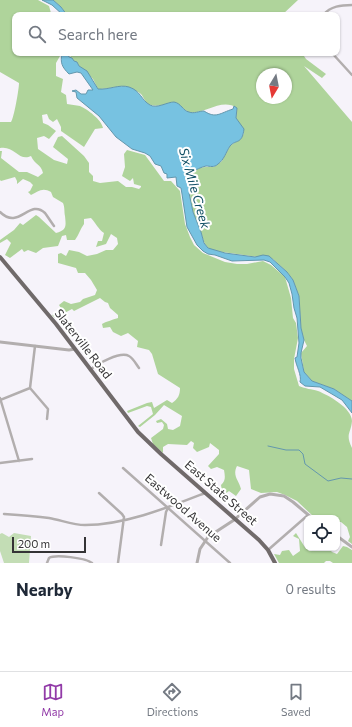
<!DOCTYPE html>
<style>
:root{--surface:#fff;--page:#f6f6f7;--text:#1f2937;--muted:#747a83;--line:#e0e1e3;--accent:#923ba8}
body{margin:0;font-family:Commissioner,sans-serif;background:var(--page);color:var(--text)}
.controls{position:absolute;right:12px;bottom:12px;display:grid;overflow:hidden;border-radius:8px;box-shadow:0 1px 3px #0004}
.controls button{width:36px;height:36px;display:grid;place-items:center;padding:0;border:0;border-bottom:1px solid var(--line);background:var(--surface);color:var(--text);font:20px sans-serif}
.compass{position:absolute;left:256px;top:68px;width:36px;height:36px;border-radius:50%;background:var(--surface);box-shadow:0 1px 3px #0004;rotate:190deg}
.scale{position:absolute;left:12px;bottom:10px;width:74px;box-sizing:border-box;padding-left:4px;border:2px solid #343335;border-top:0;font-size:11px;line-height:14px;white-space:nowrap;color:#343335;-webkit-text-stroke:3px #fff;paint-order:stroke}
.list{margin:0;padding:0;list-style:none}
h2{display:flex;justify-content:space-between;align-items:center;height:52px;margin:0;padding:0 16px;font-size:17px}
h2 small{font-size:13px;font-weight:400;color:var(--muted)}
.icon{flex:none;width:22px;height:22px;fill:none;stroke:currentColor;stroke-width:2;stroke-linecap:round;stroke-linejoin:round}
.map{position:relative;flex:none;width:352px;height:563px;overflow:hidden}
.search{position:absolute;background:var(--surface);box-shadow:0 1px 3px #0004;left:12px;right:12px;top:12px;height:44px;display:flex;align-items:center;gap:10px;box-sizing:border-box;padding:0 14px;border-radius:8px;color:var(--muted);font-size:15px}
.sheet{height:108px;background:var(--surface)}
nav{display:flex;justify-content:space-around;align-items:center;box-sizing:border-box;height:56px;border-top:1px solid var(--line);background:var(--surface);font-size:11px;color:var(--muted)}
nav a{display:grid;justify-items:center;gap:2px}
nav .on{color:var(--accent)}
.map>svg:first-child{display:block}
</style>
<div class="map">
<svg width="352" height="563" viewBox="0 0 352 563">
<rect width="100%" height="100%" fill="#f6f3fa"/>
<!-- green -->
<path fill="#c3ddb5" d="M2,533L9,537L14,533L31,536L29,563H4L0,551V534Z"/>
<!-- forest -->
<path fill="#afd49b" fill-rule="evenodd" d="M0,0H38L49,6L51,13L53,15H15V53H61L60,56L56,63V76L63,79L61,92L66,95L67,104C71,105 76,105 80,106C87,109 102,120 103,128L95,129L84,147L61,131V127L57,119L53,122L49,119L47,114L42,115L43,123L48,125L56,131L49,139L44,136L37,138L38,149L54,160L67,164L68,159L53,147L58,137L62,136L84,156L89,163V172L93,176V181L100,183L118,181L126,187H132L139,189L141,187V186L134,184L133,178L130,181L122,176L125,167L124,154L127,150L145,155L164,181H171L180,191L185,224L190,237L194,245L203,253L225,262L237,264H247L263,261L271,265L285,277L291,298L293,318L296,323L298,338L294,359V369L299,386C306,389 311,389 318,391C328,395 352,408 352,421C351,434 345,433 352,448V544L348,541L350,537L347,527L341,522H337V518H315L297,501L285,495L277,492L261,493L251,489L249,470L237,466C232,476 239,480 241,489L236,496L229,491L225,494L222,491L221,485C226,481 225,476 224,470L217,467L211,469L208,466L219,454V450L210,443L209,447L197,452L193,448L194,443L191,441L187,445L168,444L163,447V453L153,444L151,438L163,429L164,425L162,422L157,423L156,421L161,419L167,424L168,429L173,430L180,426L182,416L164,405L155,415L140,427L138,426L153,414L151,407L147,406L128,413L127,411L147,403L152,402L154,408L167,400L172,403C178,399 180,395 180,388L158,374L152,354L149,350L137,347L138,341L128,333L121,336L113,332L110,327L103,328L102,324C105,322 115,319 118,318V315L110,308L108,303L105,302L100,298L74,311L72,309L55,318L52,315L59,313L62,310L59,305L64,301L71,304L80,302L83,299L95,295L97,290L91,280L85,273H78L76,268L58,263V254L61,253L66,256L69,250L79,252L87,256L97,254L106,250H113L118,244L117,238L111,234L106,244L96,247L98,241H102L104,233C98,229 96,223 91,218L84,219V224C80,229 79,235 75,240H67L66,235L62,236L58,246L43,248L36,253L28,250L24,252L22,249L10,258L5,255L11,243L7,239L0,243V240L14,230L20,223L23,225L36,215L39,217L56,233C67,230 66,226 65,216C64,211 65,208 63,203L53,197L51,192C43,187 38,191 31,195L28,192L30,191L33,185L30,182L23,179L17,184V181L15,177L1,181L0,180V151H2L1,158L19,172H27L38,177L43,173C41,164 35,165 31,156C19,162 14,145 0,148V122H11C14,118 19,89 19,83L0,72Z
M53,0H298L282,15H67L61,7Z
M68,53H302L306,59L326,74L322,78L304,66L352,122V401L334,389L312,381L304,372L301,353L307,346L304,340L301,328L299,296L293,280L287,272L273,259L215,251C204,248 204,241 201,232C199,224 194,217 192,208C189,198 191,187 188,178C193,168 204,166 214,167L222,161L230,146L242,137L244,133L236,118L237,108C222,98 207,113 190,113L173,102C167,104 158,107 151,105C146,104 144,98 141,94C138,92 133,89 130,88C119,84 109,90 98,89L93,79L79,66L78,64L73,60ZM262,74H286V98H262Z
M296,533L306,549L328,548L332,552L337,554L343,546L347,547L352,550V563H333L330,561H326L324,563H279L274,554L280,555L282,551L289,550L293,556L300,551L299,539L293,536Z"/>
<!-- water -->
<path fill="#77c2e1" stroke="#6397ad" d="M42,0H53L61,7L67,15H63L52,5Z
M62,53H68L69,57L72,58L74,61L77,62L79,66L87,71L98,89C109,90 119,84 129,87C141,91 141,100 150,105C157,109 167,102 174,102C181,103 183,111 189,112C194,114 199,111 204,111C216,119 220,113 233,109L234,106L237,108L236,118L244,129C242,145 236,139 230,146C226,152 224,160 218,164C214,168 210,166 206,166C201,167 196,170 191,172L189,177L188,178L191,191L189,193L193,212L201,232L204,243L208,248L225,253L255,257L263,255L269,256L287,272L293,280L299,296L301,328L304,340L301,353V358L304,372L312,381L334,389L352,401V413L342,400L320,387L305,386L300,382C302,375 296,366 295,358L297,357L299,343L297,318L294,308L292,294L289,283L285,277L270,262L264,260L232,261L215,255L208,254L203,251L197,245L187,227L182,194L181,188L177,186L176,177L167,178V174L164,173L161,166L155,164L150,156L145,153L132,149L116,137L99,116L77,98L76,92L72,91L76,90L81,94H86L88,90H93L81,73L77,72L69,74C62,67 60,63 62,53Z"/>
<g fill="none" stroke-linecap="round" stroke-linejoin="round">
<!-- stream -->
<path stroke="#6397ad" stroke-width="1" d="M268,446L286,450H299L303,454L305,464L328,481L341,478L352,479"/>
<!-- minor -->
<path stroke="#b2aeae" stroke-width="2.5" d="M323,15C331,6 341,5 352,5
M332,53L352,75
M0,212C19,231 29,198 45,213C48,217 51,222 54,226
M90,370C97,364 120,351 129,356C133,358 136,364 139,368
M30,388L35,346
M30,388L48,409L47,419
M0,398L19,461
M0,400L30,388
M0,463L32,459
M123,468L230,563
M99,493L122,514L124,517L118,563
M4,514C19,515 34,516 49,518C61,520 73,525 85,525C125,525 169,507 205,493
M161,545L166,512L168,508
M268,550L308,515
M47,563L49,558C55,554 86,558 92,563"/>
<!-- tertiary -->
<path stroke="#b2aeae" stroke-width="3" d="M0,342L69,350L75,349
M337,536L352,547
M197,563L200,549L208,537L234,520L260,497L270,494L284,496L293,502L312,518"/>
<!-- trunk -->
<path stroke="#706a6a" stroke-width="4" d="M0,257L56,324L138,432L161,454L259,540L268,550L275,563"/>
</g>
<g text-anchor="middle" stroke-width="4" stroke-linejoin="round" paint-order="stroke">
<!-- street labels -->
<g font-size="12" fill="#343335" stroke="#fff">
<text transform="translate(83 344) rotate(52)" y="4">Slaterville Road</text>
<text transform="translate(221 493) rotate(41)" y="4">East State Street</text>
<text transform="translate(183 508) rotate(41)" y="4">Eastwood Avenue</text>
</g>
<!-- water labels -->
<g font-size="13" font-style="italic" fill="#145267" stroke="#fff">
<text transform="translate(195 188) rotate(74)" y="5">Six Mile Creek</text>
</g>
</g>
</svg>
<div class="controls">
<button><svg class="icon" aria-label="locate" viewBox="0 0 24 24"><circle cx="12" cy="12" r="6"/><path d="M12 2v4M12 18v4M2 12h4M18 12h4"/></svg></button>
</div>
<svg class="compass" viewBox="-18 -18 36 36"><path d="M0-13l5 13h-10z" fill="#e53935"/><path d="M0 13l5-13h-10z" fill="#747a83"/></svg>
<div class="scale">200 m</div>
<div class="search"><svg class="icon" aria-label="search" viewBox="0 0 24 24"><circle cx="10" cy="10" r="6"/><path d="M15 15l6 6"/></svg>Search here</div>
</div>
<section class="sheet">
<h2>Nearby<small>0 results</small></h2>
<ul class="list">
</ul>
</section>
<nav>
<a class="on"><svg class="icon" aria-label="map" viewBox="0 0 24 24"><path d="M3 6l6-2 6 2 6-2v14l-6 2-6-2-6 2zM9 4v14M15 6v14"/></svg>Map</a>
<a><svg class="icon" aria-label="directions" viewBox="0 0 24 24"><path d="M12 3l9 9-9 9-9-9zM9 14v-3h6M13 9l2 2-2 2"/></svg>Directions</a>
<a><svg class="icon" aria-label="saved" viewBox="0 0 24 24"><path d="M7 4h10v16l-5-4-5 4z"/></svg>Saved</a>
</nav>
